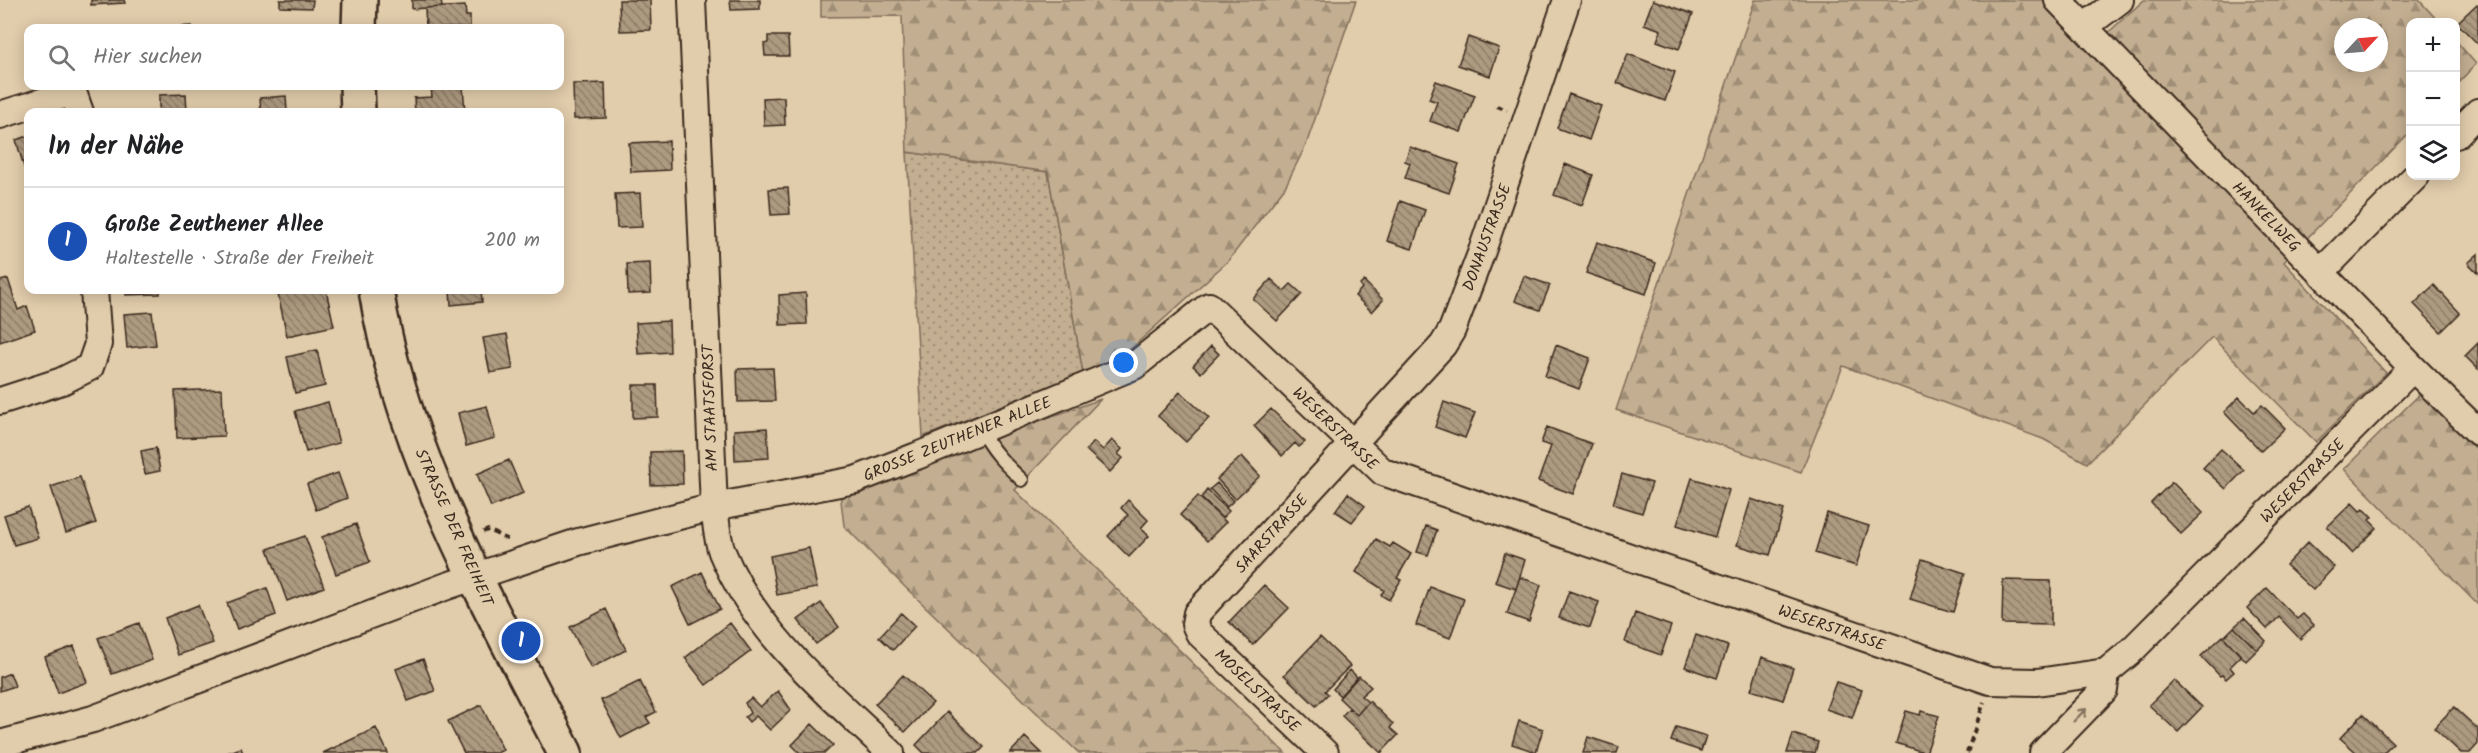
<!DOCTYPE html>
<html lang="de">
<meta charset="utf-8">
<style>
:root{--surface:#fff;--page:#f2f2f2;--text:#202124;--muted:#757577;--line:#e0e0e0;--accent:#d1495b}
body{margin:0;font-family:Kalam,sans-serif;background:var(--page);color:var(--text)}
.controls{position:absolute;right:18px;top:18px;display:grid;overflow:hidden;border-radius:12px;box-shadow:0 3px 15px #0003}
.controls button{width:54px;height:54px;display:grid;place-items:center;padding:0;border:0;border-bottom:2px solid var(--line);background:var(--surface);color:var(--text);font:30px sans-serif}
.compass{position:absolute;left:2334px;top:18px;width:54px;height:54px;border-radius:50%;background:var(--surface);box-shadow:0 3px 15px #0003;rotate:64deg}
.you{position:absolute;left:1124px;top:363px;width:21px;height:21px;margin:-15px;border:4px solid #fff;border-radius:50%;background:#1a73e8;box-shadow:0 0 0 9px #1a73e833}
.badge{display:grid;place-items:center;width:39px;height:39px;border-radius:50%;background:var(--accent);color:#fff;font-size:20px;font-weight:700}
.pin{position:absolute;translate:-50% -50%;border:3px solid #fff;box-shadow:0 2px 6px #0006}
.list{margin:0;padding:0;list-style:none}
h2{display:flex;justify-content:space-between;align-items:center;height:78px;margin:0;padding:0 24px;font-size:26px}
h2 small{font-size:20px;font-weight:400;color:var(--muted)}
.list li{display:grid;grid-template-columns:39px 1fr auto;gap:18px;align-items:center;box-sizing:border-box;height:108px;padding:0 24px;border-top:2px solid var(--line)}
.list b{display:block;font-size:22px;white-space:nowrap}
.list p{margin:0;font-size:20px;white-space:nowrap;color:var(--muted)}
.list em{font-size:20px;font-style:normal;color:var(--muted)}
.icon{flex:none;width:33px;height:33px;fill:none;stroke:currentColor;stroke-width:2;stroke-linecap:round;stroke-linejoin:round}
.map{position:relative;flex:none;width:2478px;height:753px;overflow:hidden}
.search{position:absolute;background:var(--surface);box-shadow:0 3px 15px #0003;left:24px;top:24px;width:540px;height:66px;display:flex;align-items:center;gap:15px;box-sizing:border-box;padding:0 21px;border-radius:12px;color:var(--muted);font-size:22px}
.panel{position:absolute;background:var(--surface);box-shadow:0 3px 15px #0003;left:24px;top:108px;width:540px;height:186px;border-radius:12px}
.map>svg:first-child{display:block}
</style>
<div class="map">
<svg width="2478" height="753" viewBox="0 0 2478 753">
<defs>
<pattern id="grass-dots" width="8" height="8" patternUnits="userSpaceOnUse" patternTransform="scale(1.5)"><rect width="8" height="8" fill="#c3ae91"/><path d="M2 2h.1M6 6h.1" fill="none" stroke="#a08e76" stroke-width="1.8" stroke-linecap="round"/></pattern>
<pattern id="forest-firs" width="22" height="20" patternUnits="userSpaceOnUse" patternTransform="scale(1.5)"><rect width="22" height="20" fill="#c3ae91"/><path d="M5 1l3.5 6h-7zM16 11l3.5 6h-7z" fill="#a08e76"/></pattern>
<pattern id="building-back-hatch" width="6" height="6" patternUnits="userSpaceOnUse" patternTransform="scale(1.5)"><rect width="6" height="6" fill="#ae9a80"/><path d="M-1 5l2 2M0 0l6 6M5-1l2 2" fill="none" stroke="#8f7e68"/></pattern>
</defs>
<rect width="100%" height="100%" fill="#e1ccab"/>
<filter id="ink" filterUnits="userSpaceOnUse"><feTurbulence type="fractalNoise" baseFrequency=".0167" numOctaves="2"/><feDisplacementMap in="SourceGraphic" scale="12" xChannelSelector="R" yChannelSelector="G"/><feConvolveMatrix kernelMatrix="1 2 1 2 8 2 1 2 1" color-interpolation-filters="sRGB"/></filter>
<g filter="url(#ink)">
<!-- grass -->
<path fill="url(#grass-dots)" stroke="#7f6c58" stroke-width="1.5" d="M907,152L1048,172L1083,373L923,437Z"/>
<!-- forest -->
<path fill="url(#forest-firs)" stroke="#7f6c58" stroke-width="1.5" fill-rule="evenodd" d="M821,0H1356L1306,145L1285,187L1228,261L1114,364L1083,373L1048,172L907,152L902,16L821,17Z
M1755,0H2044L2090,49L2144,0H2419L2439,22H2410V132L2284,262L2386,373L2316,442L2212,337L2087,463L2043,439L1843,366L1801,472L1616,410ZM2343,27H2379V63H2343Z
M2456,41L2476,64L2456,85Z
M2421,393L2478,451V605L2344,469Z
M1101,399L1015,490L1285,753H1079L906,588L844,526L840,492Z"/>
<!-- building -->
<path fill="url(#building-back-hatch)" stroke="#3b2a1e" stroke-width="1.5" d="M91,0H124L125,3L91,5Z
M280,0H313L312,8L280,7Z
M412,0H441L442,7L412,9Z
M619,0H650L651,30L620,31Z
M730,0H760V9L731,10Z
M1653,0L1693,14L1679,49L1657,41L1661,30L1644,24Z
M2477,4L2478,5V44L2457,23Z
M465,6L466,16H470V28H426L425,8Z
M192,26V28H153Z
M768,36H788L789,56H765L764,44L768,43Z
M1468,37L1499,48L1490,76L1458,65Z
M1628,54L1675,72L1665,101L1617,83Z
M1436,81L1475,95L1461,132L1430,121L1437,102L1429,99Z
M605,83L606,118L574,119L573,84Z
M431,86H463L465,112H415L414,98L432,97Z
M186,94L187,111L204,110V112H153H159V95Z
M1569,94L1601,106L1589,140L1557,128Z
M286,96L287,112H261L260,98Z
M784,97L785,125L764,126L763,98Z
M28,136V169L25,170L16,140Z
M669,141L670,170L631,172L629,143Z
M1410,147L1459,164L1449,193L1405,178L1410,163L1405,161Z
M1565,164L1593,175L1582,205L1554,195Z
M788,188L790,214L771,215L769,189Z
M640,193L642,227L617,228L615,194Z
M1400,201L1425,210L1412,249L1387,241Z
M1597,242L1656,263L1646,294L1586,273Z
M2478,254V273L2468,263Z
M650,263L651,293L628,294L627,264Z
M1524,276L1550,285L1540,310L1515,301Z
M8,279L18,310L27,306L35,330L0,342V281Z
M1271,279L1284,291L1291,284L1302,294L1277,321L1253,299Z
M1364,281L1383,300L1372,312L1355,296L1362,288L1360,285Z
M2434,285L2460,313L2441,332L2414,304Z
M125,290H160V294L126,295Z
M300,290H326L334,326L287,336L278,294Z
M450,290H481L482,302L451,305Z
M806,293L807,324L780,325L779,295Z
M152,312L156,345L127,348L124,314Z
M669,321L670,352L638,354L636,323Z
M507,334L513,369L490,373L483,338Z
M2478,343V369L2465,356Z
M1556,345L1590,358L1579,389L1545,376Z
M1211,346L1219,354L1201,373L1193,366Z
M317,350L325,386L295,393L287,357Z
M773,368L775,401L738,402L737,369Z
M633,385H657L658,417L633,418Z
M222,389L224,436L177,438L175,391Z
M1180,392L1209,418L1186,442L1158,416Z
M2239,397L2254,412L2262,405L2285,428L2261,451L2224,412Z
M328,402L339,443L306,452L295,411Z
M1444,402L1475,413L1465,438L1435,427Z
M487,406L495,438L466,446L458,413Z
M1271,409L1305,442L1299,447L1295,443L1282,456L1254,426Z
M1547,427L1592,444L1573,494L1538,481L1551,446L1541,443Z
M767,428L769,458L735,460L734,430Z
M1112,440L1122,449L1118,454L1123,458L1110,472L1086,450L1094,442L1103,450Z
M156,448L160,471L145,474L141,451Z
M2221,449L2244,470L2226,489L2203,468Z
M682,451L683,484L651,485L650,452Z
M1242,456L1260,476L1235,499L1217,479Z
M509,460L523,493L491,507L477,474Z
M338,473L347,498L316,510L307,484Z
M1622,474L1652,483L1642,513L1613,504Z
M80,477L96,523L66,533L51,487Z
M1692,478L1729,490L1715,537L1677,525Z
M2172,482L2203,513L2181,534L2151,503Z
M1217,483L1233,501L1227,507L1210,489Z
M1207,490L1229,511L1222,518L1201,498Z
M1348,493L1365,506L1352,522L1335,511Z
M1198,496L1226,522L1207,541L1180,515Z
M1751,499L1784,510L1770,555L1737,545Z
M1128,500L1148,520L1141,528L1149,536L1129,557L1108,536L1128,515L1121,508Z
M2352,503L2360,511L2364,509L2372,517L2369,520L2377,528L2352,553L2327,527Z
M28,507L38,538L14,545L4,515Z
M1827,513L1869,526L1856,566L1815,553Z
M356,524L370,562L336,574L322,537Z
M1426,526L1437,530L1428,555L1417,552Z
M305,536L324,587L287,601L268,549Z
M1376,539L1390,547L1393,543L1411,554L1397,578L1401,580L1389,600L1381,595L1384,590L1356,572Z
M2308,542L2334,567L2313,590L2286,565Z
M809,548L817,588L777,595L770,556Z
M1505,553L1525,560L1516,589L1495,582Z
M1922,559L1965,573L1953,612L1910,599Z
M702,572L720,609L690,624L672,587Z
M1520,577L1541,585L1529,622L1507,614Z
M2003,580L2051,581V625L2002,624Z
M1264,585L1289,608L1253,645L1229,622Z
M1430,587L1464,599L1450,638L1416,625Z
M267,588L276,615L237,629L227,603Z
M2267,588L2297,619L2303,614L2314,625L2300,639L2279,617L2267,629L2247,608Z
M1569,591L1599,602L1590,628L1559,618Z
M821,603L839,627L816,644L798,620Z
M198,605L213,643L178,655L165,618Z
M606,609L626,650L591,668L570,627Z
M901,613L915,626L893,650L879,637Z
M1635,613L1671,626L1661,655L1625,642Z
M2244,618L2266,641L2257,650L2234,627Z
M139,623L152,660L112,674L98,638Z
M730,623L751,651L706,685L685,658Z
M2234,627L2257,650L2246,661L2224,637Z
M1696,635L1728,646L1717,678L1685,667Z
M2223,636L2241,656L2230,667L2234,672L2226,679L2222,675L2220,676L2201,656Z
M1320,637L1350,666L1325,691L1328,694L1316,706L1284,675Z
M74,646L87,682L58,693L45,657Z
M1762,657L1793,668L1783,700L1751,690Z
M423,659L435,691L408,701L396,669Z
M1350,670L1357,677L1340,696L1333,689Z
M10,673L15,686L0,691V677Z
M903,675L933,703L905,732L875,704Z
M1359,676L1371,687L1361,696L1368,702L1357,715L1339,698Z
M2174,680L2202,707L2178,732L2149,705Z
M640,681L656,712L646,717L650,723L621,738L601,700Z
M1836,682L1862,690L1852,718L1826,709Z
M778,691L791,710L770,730L756,716L749,722L745,717L750,713L745,703L751,698L760,707Z
M1369,701L1393,724L1390,728L1398,735L1381,753L1342,716L1349,708L1357,715Z
M481,705L503,750L497,753H464L448,721Z
M2454,707L2478,729V744L2470,753H2461L2434,728Z
M1906,711L1920,715L1921,711L1939,716L1926,753L1896,743Z
M947,712L984,747L978,753H924L916,745Z
M2363,714L2393,743L2383,753H2357L2340,738Z
M1519,721L1543,729L1536,752L1512,744Z
M812,724L833,745L825,753H800L792,745Z
M1676,727L1706,736L1701,751L1671,741Z
M376,728L388,753H323Z
M1793,734L1818,742L1815,753H1787Z
M1025,737L1042,753H1010Z
M1588,737L1619,747L1617,753H1583Z
M241,748L243,753H227Z"/>
<g fill="none" stroke-linecap="round" stroke-linejoin="round">
<defs>
<path id="lane" d="M981,429C990,450 1006,465 1022,480"/>
<path id="street" d="M692,0L714,507C716,521 717,539 722,552C756,634 828,693 891,753
M2058,0L2413,368L2478,432
M2084,27L2120,0
M0,115L64,95H74L80,112
M2456,135L2478,112
M2321,272L2416,176
M0,401L62,381L90,367L98,344L94,290
M0,744L93,719L447,586L578,542L714,507L855,480L917,456L1134,366L1209,306L1383,472L1990,681L2037,682L2106,672L2129,653L2413,368
M1325,753L1199,633L1195,624L1197,613L1443,345L1452,330L1482,251L1567,0
M2043,753L2104,690L2106,672"/>
<path id="secondary" d="M359,28L360,0
M357,86L358,112
M376,290C403,457 489,604 565,753"/>
</defs>
<!-- lane casing -->
<use href="#lane" stroke="#3b2a1e" stroke-width="16"/>
<!-- street casing -->
<use href="#street" stroke="#3b2a1e" stroke-width="30"/>
<!-- secondary casing -->
<use href="#secondary" stroke="#3b2a1e" stroke-width="38"/>
<!-- path -->
<path stroke="#3b2a1e" stroke-width="4" stroke-dasharray="6 4.5" stroke-linecap="butt" d="M1497,106L1507,110
M483,532L488,530L509,540
M1967,753L1984,702"/>
<!-- lane -->
<use href="#lane" stroke="#e1ccab" stroke-width="12"/>
<!-- street -->
<use href="#street" stroke="#e1ccab" stroke-width="26"/>
<!-- secondary -->
<use href="#secondary" stroke="#e1ccab" stroke-width="33"/>
</g>
<!-- one-way arrows -->
<defs><path id="oneway-shaft" d="M-6 0H5M1.5-3L5.5 0L1.5 3" fill="none" stroke-width="1.6" stroke-linecap="round" stroke-linejoin="round" transform="scale(1.5)"/></defs>
<use stroke="#86735d" href="#oneway-shaft" transform="translate(2080 715) rotate(-45)"/>
</g>
<g text-anchor="middle" stroke-width="4.5" stroke-linejoin="round" paint-order="stroke">
<!-- street labels -->
<g font-size="16" fill="#3b2a1e" stroke="#e1ccab">
<text transform="translate(2267 216) rotate(46)" y="6">HANKELWEG</text>
<text transform="translate(1486 237) rotate(-70)" y="6">DONAUSTRASSE</text>
<text transform="translate(709 408) rotate(-92)" y="6">AM STAATSFORST</text>
<text transform="translate(1336 428) rotate(44)" y="6">WESERSTRASSE</text>
<text transform="translate(957 438) rotate(-22)" y="6">GROSSE ZEUTHENER ALLEE</text>
<text transform="translate(2302 480) rotate(-45)" y="6">WESERSTRASSE</text>
<text transform="translate(455 527) rotate(66)" y="6">STRASSE DER FREIHEIT</text>
<text transform="translate(1271 533) rotate(-48)" y="6">SAARSTRASSE</text>
<text transform="translate(1832 627) rotate(19)" y="6">WESERSTRASSE</text>
<text transform="translate(1258 690) rotate(44)" y="6">MOSELSTRASSE</text>
</g>
</g>
</svg>
<div class="controls">
<button>+</button>
<button>−</button>
<button><svg class="icon" aria-label="layers" viewBox="0 0 24 24"><path d="M12 4l9 5-9 5-9-5zM3 14l9 5 9-5"/></svg></button>
</div>
<svg class="compass" viewBox="-18 -18 36 36"><path d="M0-13l5 13h-10z" fill="#e53935"/><path d="M0 13l5-13h-10z" fill="#757577"/></svg>
<div class="you"></div>
<div class="pin badge" style="left:521px;top:641px;background:#1a4fb4">1</div>
<div class="search"><svg class="icon" aria-label="search" viewBox="0 0 24 24"><circle cx="10" cy="10" r="6"/><path d="M15 15l6 6"/></svg>Hier suchen</div>
<section class="panel">
<h2>In der Nähe<small></small></h2>
<ul class="list">
<li><span class="badge" style="background:#1a4fb4">1</span><div><b>Große Zeuthener Allee</b><p>Haltestelle · Straße der Freiheit</p></div><em>200 m</em></li>
</ul>
</section>
</div>
